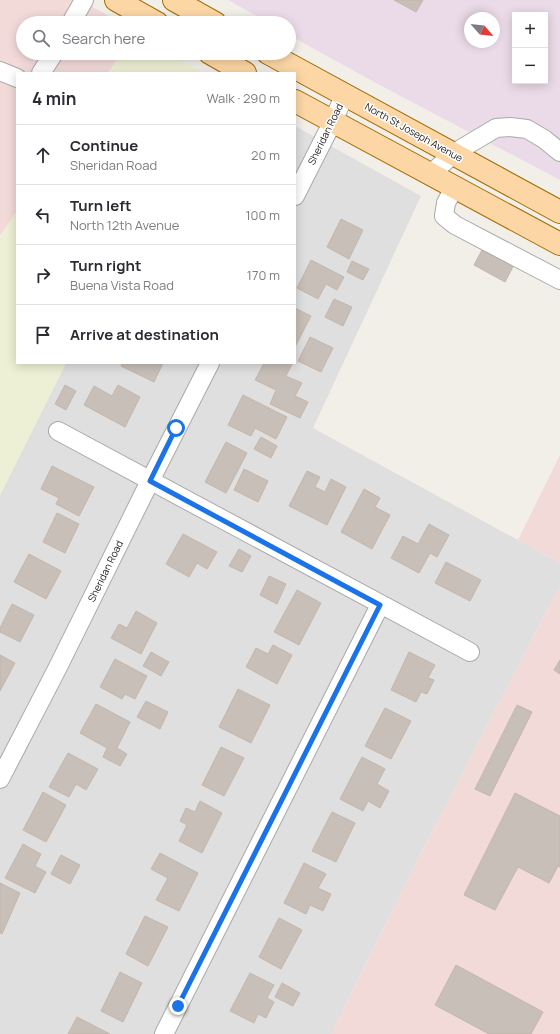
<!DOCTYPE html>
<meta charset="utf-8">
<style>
:root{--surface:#fff;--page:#f7f7f7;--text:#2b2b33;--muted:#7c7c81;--line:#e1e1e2}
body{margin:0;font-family:Manrope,sans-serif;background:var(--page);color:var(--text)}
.controls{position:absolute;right:12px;top:12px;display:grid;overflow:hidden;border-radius:0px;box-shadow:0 2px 10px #0003}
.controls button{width:36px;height:36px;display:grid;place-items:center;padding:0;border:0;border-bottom:1px solid var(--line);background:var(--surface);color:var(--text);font:20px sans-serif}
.compass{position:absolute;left:464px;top:12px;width:36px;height:36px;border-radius:50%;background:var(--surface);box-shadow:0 2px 10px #0003;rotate:117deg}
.stop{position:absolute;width:12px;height:12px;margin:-9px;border:3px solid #1a73e8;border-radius:50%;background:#fff}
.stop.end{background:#1a73e8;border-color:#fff;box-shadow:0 1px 4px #0008}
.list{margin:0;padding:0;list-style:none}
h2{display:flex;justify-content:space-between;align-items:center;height:52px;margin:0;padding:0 16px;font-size:17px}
h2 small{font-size:13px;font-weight:400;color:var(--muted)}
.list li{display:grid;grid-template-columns:26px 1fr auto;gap:12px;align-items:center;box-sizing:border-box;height:60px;padding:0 16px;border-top:1px solid var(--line)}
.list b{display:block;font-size:15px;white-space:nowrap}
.list p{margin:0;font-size:13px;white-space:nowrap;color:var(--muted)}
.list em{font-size:13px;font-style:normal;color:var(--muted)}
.icon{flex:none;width:22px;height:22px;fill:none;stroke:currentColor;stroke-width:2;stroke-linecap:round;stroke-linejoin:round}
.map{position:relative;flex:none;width:560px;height:1034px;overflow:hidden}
.search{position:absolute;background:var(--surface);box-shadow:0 2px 10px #0003;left:16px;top:16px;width:280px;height:44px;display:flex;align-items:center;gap:10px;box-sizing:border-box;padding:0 14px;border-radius:22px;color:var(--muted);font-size:15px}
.panel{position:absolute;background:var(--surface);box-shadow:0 2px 10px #0003;left:16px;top:72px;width:280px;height:292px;border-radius:0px}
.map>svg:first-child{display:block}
</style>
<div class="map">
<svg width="560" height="1034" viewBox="0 0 560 1034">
<rect width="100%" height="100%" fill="#f2efe9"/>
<!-- residential -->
<path fill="#e0dfdf" d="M295,126L421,196L313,428L560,563V585L422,851L331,1034H0V495L66,363H295Z"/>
<!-- commercial -->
<path fill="#f2dad9" d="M0,0H80L122,23H23V53H122L108,73H17V211L0,236Z
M560,455V563L518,540Z
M560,585V1034H331L422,851Z"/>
<!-- industrial -->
<path fill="#ebdbe8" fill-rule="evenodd" d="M228,0H560V180L376,83L289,35V23H269ZM515,15H545V81H515ZM470,18H494V42H470Z"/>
<!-- farmland -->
<path fill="#eef0d5" d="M122,53H171L202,73H108Z
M17,211V363H66L0,495V236Z"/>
<!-- building -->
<path fill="#c7bfb8" stroke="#c4b6ab" d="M394,0H423L416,12Z
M341,219L363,230L349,259L327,247Z
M484,246L515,263L505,282L474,265Z
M311,260L344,277L337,290L326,284L318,299L297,288Z
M352,261L369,269L363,280L347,272Z
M334,299L352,307L343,326L325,317Z
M295,308L311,316L296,345H295Z
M310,337L333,348L321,372L298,361Z
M123,363H163L154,382L121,366Z
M264,363H289L292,364L286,376L302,383L295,396L308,402L300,418L270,404L276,390L255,380Z
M65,385L76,391L66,410L55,404Z
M118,385L140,397L125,427L84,405L94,386L112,396Z
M243,395L287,417L276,439L255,428L251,436L228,425Z
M261,437L277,446L271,458L254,449Z
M226,442L247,453L226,493L205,482Z
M52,466L94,487L79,516L56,504L59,498L41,489Z
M244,469L268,481L258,502L234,490Z
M307,471L320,477L315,487L325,492L331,479L346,487L327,525L289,506Z
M364,489L380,498L375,507L390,515L372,549L341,532Z
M57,513L79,524L65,553L43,542Z
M429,524L449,535L437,557L430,553L419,573L391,558L403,536L418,544Z
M183,534L217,552L207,569L197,563L189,577L166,564Z
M239,549L251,556L242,572L229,566Z
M29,554L61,571L46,599L14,582Z
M446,562L481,580L470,601L435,583Z
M269,576L286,584L277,604L260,595Z
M297,590L321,603L299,645L274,632Z
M12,604L34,615L20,642L0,632V628Z
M136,611L157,623L141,654L111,638L119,624L127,628Z
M273,645L292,655L277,684L246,667L256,648L268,654Z
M151,652L169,662L161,676L143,666Z
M409,652L435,665L428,678L434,680L427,694L421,692L416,702L391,690Z
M0,655L15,663L0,691Z
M115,659L147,676L135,699L125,694L122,699L100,687Z
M560,660V674L554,670Z
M238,689L270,705L251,743L219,727Z
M146,701L168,712L160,729L137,717Z
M96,704L130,722L117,748L127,754L120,766L103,757L107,748L80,733Z
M517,705L532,712L490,796L475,789Z
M385,708L411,721L391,759L365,746Z
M221,747L244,758L224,796L202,785Z
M68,753L98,769L86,790L76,784L69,797L49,787Z
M362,757L385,769L377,784L389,791L380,808L368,801L363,811L340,799Z
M43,792L66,805L46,842L23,830Z
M515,793L560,816V867L558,866L549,883L518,867L495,910L464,895Z
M200,801L222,813L202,853L179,841L187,825L180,821L186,808L195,812Z
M332,812L355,823L336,862L312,851Z
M23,844L41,854L35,866L46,872L35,893L5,878Z
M160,853L198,873L179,911L156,900L168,878L151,869Z
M61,855L80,865L70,884L51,874Z
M304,863L326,874L318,888L331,894L323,911L310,905L306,914L284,903Z
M0,883L20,893L2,934L0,933Z
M145,916L168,927L148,966L126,954Z
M279,918L302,930L281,969L259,957Z
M456,965L543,1012L531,1034H489L435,1005Z
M120,972L142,983L123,1022L101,1011Z
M250,973L274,985L267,998L274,1002L266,1018L258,1014L254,1023L230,1011Z
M282,983L300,993L293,1006L275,997Z
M77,1017L110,1034H68Z"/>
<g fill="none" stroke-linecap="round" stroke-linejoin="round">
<defs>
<path id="minor" d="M71,23L84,0
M0,71L17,78
M41,73L54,53
M431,174L454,153L496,128L510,127L527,129L544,139L560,152
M455,186L446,203L444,216L455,225L560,280
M295,196L333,121L345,94
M58,431L470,652
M0,779L57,669L150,481L210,363
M164,1034L380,605"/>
<path id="major" d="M116,0L157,23
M174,0L215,23
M210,53L245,73
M268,53L560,212
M295,101L560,244"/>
</defs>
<!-- minor casing -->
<use href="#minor" stroke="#a9a9a9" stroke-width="20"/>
<!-- major casing -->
<use href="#major" stroke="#a06b00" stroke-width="24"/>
<!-- minor -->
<use href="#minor" stroke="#fff" stroke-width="18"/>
<!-- major -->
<use href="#major" stroke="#fcd6a4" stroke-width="22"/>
</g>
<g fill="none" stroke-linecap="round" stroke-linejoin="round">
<!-- route -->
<path stroke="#1a73e8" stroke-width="5" d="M176,428L150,481L380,605L178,1006"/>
</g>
<g text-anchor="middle" stroke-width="3" stroke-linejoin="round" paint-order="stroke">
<!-- street labels -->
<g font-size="10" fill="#222" stroke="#fff">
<text transform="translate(414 132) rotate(29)" y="4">North St Joseph Avenue</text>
<text transform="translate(325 134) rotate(-64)" y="4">Sheridan Road</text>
<text transform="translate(105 571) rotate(-64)" y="4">Sheridan Road</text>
</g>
</g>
</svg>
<div class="controls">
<button>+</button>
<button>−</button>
</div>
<svg class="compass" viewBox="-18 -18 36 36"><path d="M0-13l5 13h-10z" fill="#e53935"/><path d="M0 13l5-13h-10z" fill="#7c7c81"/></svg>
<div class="stop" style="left:176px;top:428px"></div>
<div class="stop end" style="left:178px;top:1006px"></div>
<div class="search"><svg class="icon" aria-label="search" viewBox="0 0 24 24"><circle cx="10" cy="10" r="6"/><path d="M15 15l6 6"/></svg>Search here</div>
<section class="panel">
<h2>4 min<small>Walk · 290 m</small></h2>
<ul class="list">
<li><svg class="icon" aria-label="ahead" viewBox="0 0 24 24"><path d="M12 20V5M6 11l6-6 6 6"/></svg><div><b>Continue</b><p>Sheridan Road</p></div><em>20 m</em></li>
<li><svg class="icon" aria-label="left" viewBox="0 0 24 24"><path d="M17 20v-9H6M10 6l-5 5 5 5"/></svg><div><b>Turn left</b><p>North 12th Avenue</p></div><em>100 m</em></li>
<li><svg class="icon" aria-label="right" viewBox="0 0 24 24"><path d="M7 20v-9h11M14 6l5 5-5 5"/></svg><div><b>Turn right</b><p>Buena Vista Road</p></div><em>170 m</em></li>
<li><svg class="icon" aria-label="arrive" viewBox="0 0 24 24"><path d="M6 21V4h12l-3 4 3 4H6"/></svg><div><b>Arrive at destination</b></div></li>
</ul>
</section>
</div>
